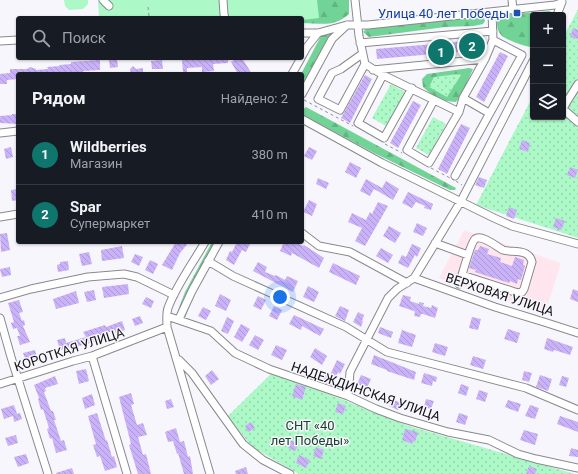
<!DOCTYPE html>
<html lang="ru">
<meta charset="utf-8">
<style>
:root{--surface:#171b24;--page:#20242c;--text:#f1f3f6;--muted:#9ea1a6;--line:#363941;--accent:#0f766e}
body{margin:0;font-family:Roboto,sans-serif;background:var(--page);color:var(--text)}
.controls{position:absolute;right:12px;top:12px;display:grid;overflow:hidden;border-radius:4px;box-shadow:0 1px 3px #0004}
.controls button{width:36px;height:36px;display:grid;place-items:center;padding:0;border:0;border-bottom:1px solid var(--line);background:var(--surface);color:var(--text);font:20px sans-serif}
.you{position:absolute;left:280px;top:297px;width:14px;height:14px;margin:-10px;border:3px solid #fff;border-radius:50%;background:#1a73e8;box-shadow:0 0 0 6px #1a73e833}
.badge{display:grid;place-items:center;width:26px;height:26px;border-radius:50%;background:var(--accent);color:#fff;font-size:13px;font-weight:700}
.pin{position:absolute;translate:-50% -50%;border:2px solid #fff;box-shadow:0 1px 4px #0006}
.list{margin:0;padding:0;list-style:none}
h2{display:flex;justify-content:space-between;align-items:center;height:52px;margin:0;padding:0 16px;font-size:17px}
h2 small{font-size:13px;font-weight:400;color:var(--muted)}
.list li{display:grid;grid-template-columns:26px 1fr auto;gap:12px;align-items:center;box-sizing:border-box;height:60px;padding:0 16px;border-top:1px solid var(--line)}
.list b{display:block;font-size:15px;white-space:nowrap}
.list p{margin:0;font-size:13px;white-space:nowrap;color:var(--muted)}
.list em{font-size:13px;font-style:normal;color:var(--muted)}
.icon{flex:none;width:22px;height:22px;fill:none;stroke:currentColor;stroke-width:2;stroke-linecap:round;stroke-linejoin:round}
.map{position:relative;flex:none;width:578px;height:474px;overflow:hidden}
.search{position:absolute;background:var(--surface);box-shadow:0 1px 3px #0004;left:16px;top:16px;width:288px;height:44px;display:flex;align-items:center;gap:10px;box-sizing:border-box;padding:0 14px;border-radius:4px;color:var(--muted);font-size:15px}
.panel{position:absolute;background:var(--surface);box-shadow:0 1px 3px #0004;left:16px;top:72px;width:288px;height:172px;border-radius:4px}
.map>svg:first-child{display:block}
</style>
<div class="map">
<svg width="578" height="474" viewBox="0 0 578 474">
<defs>
<pattern id="forest-firs" width="22" height="20" patternUnits="userSpaceOnUse"><rect width="22" height="20" fill="#72d397"/><path d="M5 1l3.5 6h-7zM16 11l3.5 6h-7z" fill="#62b481"/></pattern>
<pattern id="park-dots" width="8" height="8" patternUnits="userSpaceOnUse"><rect width="8" height="8" fill="#adf8c7"/><path d="M2 2h.1M6 6h.1" fill="none" stroke="#94d4aa" stroke-width="1.8" stroke-linecap="round"/></pattern>
<pattern id="building-back-hatch" width="6" height="6" patternUnits="userSpaceOnUse"><rect width="6" height="6" fill="#cab2f9"/><path d="M-1 5l2 2M0 0l6 6M5-1l2 2" fill="none" stroke="#ac98d5"/></pattern>
</defs>
<rect width="100%" height="100%" fill="#f8f6fd"/>
<!-- education -->
<path fill="#ffe5ee" d="M464,230L561,263L545,313L439,278Z"/>
<!-- forest -->
<path fill="url(#forest-firs)" d="M281,0H349V14C333,28 321,23 302,23V18Z
M550,11L552,15H533V47C526,47 507,40 502,36C497,31 497,26 497,20L503,15Z
M483,15L485,21L483,24L474,26L445,27L369,37L363,32L367,28Z
M329,32L334,33L302,91V74H301L322,34Z
M469,68L473,69L462,94L456,102C440,101 434,97 423,87L422,79L427,74Z
M306,107L456,188L455,190H450L374,153L303,115L302,110Z
M212,242H222L196,289L185,318L177,313L185,292Z"/>
<!-- park -->
<path fill="url(#park-dots)" d="M578,9V238L476,205L533,96V117H563V38Z
M458,74L461,75L447,97L429,87L434,77Z
M391,84L405,92L386,126L372,118Z
M433,117L446,124L429,155L416,148Z
M273,372L409,426L575,474H299L252,447L228,416Z"/>
<!-- pitch -->
<path fill="#adf8c7" d="M64,0H88V4L83,9L69,10L65,6Z
M98,0H317L319,18L302,20V18H99Z"/>
<!-- building -->
<path fill="url(#building-back-hatch)" d="M573,28L578,30V39L570,37Z
M479,40V50L377,59L376,49Z
M500,52L508,56L484,102L476,97Z
M215,58H228V63L213,64L214,71L202,72V67L187,68V72H183L182,60L204,59V60Z
M238,58H242L252,74H238L231,62Z
M117,59L118,67L110,68L109,60Z
M100,60V70L83,71L84,74H72V72L61,73V74H18V79L7,80V84H0V74L10,73V69H27L30,67L36,69V70L48,69L47,67L60,66L59,65L71,64V62Z
M162,60L163,69H152L151,61Z
M133,66L136,69L143,68V74H131L130,69Z
M365,75L372,79L350,123L341,118Z
M413,101L421,105L398,148L390,143Z
M12,114H18L17,124L0,123V116L12,115Z
M461,124L470,128L447,174L438,169Z
M522,140L530,143L528,152L519,149Z
M11,147L13,157L6,159L4,149Z
M309,147L317,151L312,160L304,156Z
M350,162L361,168L356,178L345,172Z
M570,167L578,170L575,178L567,175Z
M479,177L487,180L484,188L475,185Z
M318,178L329,183L326,189L316,184Z
M366,179L382,188L386,181L399,189L393,200L374,189L370,196L360,191Z
M18,189V200L12,201L11,190Z
M408,192L433,204L431,210L424,208L425,206L416,202L412,208L402,203Z
M309,200L317,204L312,216L303,212Z
M378,202L388,206L365,246L355,241L362,228L348,222L352,213L366,220L370,212L372,214Z
M509,207L517,210L514,219L506,216Z
M556,218L565,221L561,230L553,227Z
M417,223L427,228L423,236L413,232Z
M389,226L401,233L395,243L383,236Z
M7,233L10,250L1,252L0,234Z
M176,242H189L180,253L172,270L162,265Z
M237,242H251L246,252L242,250L234,265L226,260L230,251L232,252Z
M284,242H294L303,246L304,245L324,258L319,268L292,253L291,256L280,251Z
M412,244L421,248L417,257L415,255L408,268L398,263L402,255L406,257Z
M122,246L124,258L102,261L101,250Z
M480,246L489,249L487,254L501,258L500,262L512,266L515,257L524,260L523,265L525,266L521,280L518,279L517,284L510,281L509,283L475,272L476,270L469,268L475,250H478Z
M381,248L393,255L388,263L376,256Z
M89,252L92,264L82,266L79,254Z
M135,254L143,257L139,266L131,262Z
M150,260L158,264L153,274L145,270Z
M68,261L69,270L58,272L57,265L60,264V262Z
M258,262L267,267L265,272L275,276L276,275L285,280L287,276L298,281L293,292L253,271Z
M333,263L360,276L356,285L329,272Z
M10,267L11,275L2,277L0,269Z
M128,284L129,294L104,298L102,287Z
M308,286L319,292L314,302L303,297Z
M573,289L578,291V302L570,299Z
M94,290L96,300L87,302L84,292Z
M76,291L79,303L56,309L53,299Z
M220,294L231,300L226,311L215,306Z
M403,295L411,297L410,301L419,304V302L424,303L423,306L431,308L432,305L438,308L435,318L423,314H421L420,317L414,316L415,312L414,311L399,306Z
M258,296L266,300L261,310L253,306Z
M146,297L154,301L151,308L142,304Z
M19,300L23,312L19,313L22,321L24,320L25,325L23,326L30,342L20,345L17,336H20L17,328L13,329L11,323L14,322L8,303Z
M274,306L282,310L277,320L269,316Z
M340,306L349,310L345,321L335,316Z
M203,307L211,311L206,320L198,316Z
M358,312L364,315L362,321H363L361,327L353,322Z
M294,315L324,329L320,336L302,326L301,330L289,324Z
M140,316L143,323L135,326L132,319Z
M227,317L234,321L228,334L221,331Z
M472,317L481,319L478,330L469,328Z
M122,321L125,330L116,334L115,330L95,337L96,341L88,344L60,350L57,340L65,338L66,343L86,337L83,332L105,325L106,327Z
M241,324L250,329L242,342L234,337Z
M380,327L393,332L391,338L378,333Z
M508,329L520,333L517,343L504,339Z
M402,330L416,335L412,347L398,343Z
M255,335L264,340L258,350L249,345Z
M547,338L573,347L570,355L554,350L553,352L544,349Z
M435,343L448,347L445,356L432,352Z
M276,345L287,350L282,360L271,355Z
M315,348L327,356L322,365L310,357Z
M35,350L37,358L26,361L23,353Z
M374,355L416,372L414,380L387,371V370L371,364Z
M473,356L486,360L483,369L470,365Z
M337,360L345,364L340,374L338,372L333,386L322,382L325,373L330,375Z
M86,369L89,381L79,384L76,371Z
M212,370L219,379L211,385L205,376Z
M524,371L532,373L529,382L522,380Z
M424,373L437,377L436,382L433,381L432,386L421,383Z
M361,375L371,379L367,388L357,384Z
M540,375L552,379L548,391L536,387Z
M55,376L58,384L45,388L46,391L44,392L51,411H53L56,420H54L61,441L64,440L67,450L56,453L52,438L50,439L47,429L49,428L43,409L41,410L38,399L39,398L34,385Z
M562,376L569,378L566,387L559,385Z
M296,384L306,387L302,400L292,396Z
M461,384L469,387L466,396L458,393Z
M479,390L488,393L485,402L476,399Z
M131,393L134,404L131,405L137,425L143,423L147,435L138,437L143,455L146,454L151,474H138L129,445L131,444L119,397Z
M92,394L95,405L85,409L82,398Z
M171,399L174,407L167,409L165,401Z
M392,399L401,403L398,410L389,406Z
M426,399L434,401L431,409L424,407Z
M508,400L521,404L518,412L505,407Z
M338,403L346,406L343,414L335,412Z
M411,404L419,407L417,413L409,410Z
M14,405L17,414L20,413L22,419L14,422L13,416L4,419L1,409Z
M530,405L539,408L535,419L525,416Z
M97,413L106,441L107,440L112,457L114,456L117,467L105,471L100,456L97,457L93,445L96,444L88,416Z
M459,413L468,416L465,425L456,422Z
M560,416L578,422V432L557,424Z
M251,422L255,428L248,432L245,426Z
M176,428L180,442L184,441L188,457L190,456L193,474H184L178,453L177,454L173,441L168,442L165,432Z
M405,429L418,432L415,442L413,441L412,444L402,440Z
M524,430L538,434L535,445L520,440Z
M16,435L18,443L8,446L5,438Z
M291,440L299,444L295,451L288,448Z
M316,447L324,450L321,459L313,456Z
M571,448L578,450V457L569,456Z
M26,454L29,463L18,467L14,457Z
M299,455L310,460L306,468L296,463Z
M529,466L537,469L535,474H526Z
M246,467L248,474H236L235,471Z
M72,468L74,474H56V473Z"/>
<g fill="none" stroke-linecap="round" stroke-linejoin="round">
<defs>
<path id="minor" d="M103,0L109,6
M223,0L224,14L225,18
M355,0L359,36L365,64L383,75L459,112
M512,0L513,10
M557,15L562,2
M302,33H318L347,25H368L555,5L561,3
M0,41L18,40
M360,43L493,31
M362,54L341,69L332,73L318,99L340,110L365,64
M302,56L307,47L318,33
M373,70L485,59
M292,74L301,58
M383,75L358,123L384,138L412,88
M578,84L566,103L563,109L578,122
M302,94L332,39L347,25
M463,98L489,113
M434,100L407,150L429,163L459,112L463,98L485,59L493,40
M302,119L382,163L494,218L512,226L578,244
M0,133L18,131
M455,176L522,55L493,40L492,12
M0,217L18,214
M302,233L319,246L350,252L407,283
M205,242C193,263 176,286 168,308C166,314 167,320 167,327L210,474
M435,243L468,255
M208,261L233,276L346,327L387,352L526,388L578,410
M414,278L495,307L544,322L578,333
M459,284C462,277 470,243 475,239C482,234 497,247 503,250C512,253 529,248 532,262L524,289L522,292L518,293L462,275
M0,298L31,289L88,277L124,274L137,277L174,295
M167,316L211,331L235,353L269,369L348,396L376,409L400,418L448,432L489,440L518,454L536,459L578,468
M0,318L11,357L48,474
M179,319L192,291L219,242
M92,356L127,474
M179,360L192,373L243,444L263,460L290,474
M0,384L73,361L92,356L167,327
M348,396L350,372L388,298L397,289L414,278L461,201L533,61"/>
</defs>
<!-- minor casing -->
<use href="#minor" stroke="#8a888e" stroke-width="9"/>
<!-- path -->
<path stroke="#929196" stroke-width="1" stroke-dasharray="3 3" stroke-linecap="butt" d="M148,7L149,16L151,18
M304,100L353,126
M385,144L402,153
M431,168L450,178
M456,181L462,185"/>
<!-- minor -->
<use href="#minor" stroke="#fff" stroke-width="7"/>
</g>
<!-- markers -->
<rect fill="#1a4fb4" stroke="#f8f6fd" stroke-width="1.5" x="513" y="9" width="8" height="8" rx="2"/>
<g text-anchor="middle" stroke-width="3" stroke-linejoin="round" paint-order="stroke">
<!-- transit labels -->
<g font-size="13" fill="#164399" stroke="#f8f6fd" text-anchor="end">
<text x="509" y="18">Улица 40 лет Победы</text>
</g>
<!-- street labels -->
<g font-size="13" fill="#121214" stroke="#f8f6fd">
<text transform="translate(500 294) rotate(18)" y="5">ВЕРХОВАЯ УЛИЦА</text>
<text transform="translate(69 349) rotate(-18)" y="5">КОРОТКАЯ УЛИЦА</text>
<text transform="translate(366 391) rotate(19)" y="5">НАДЕЖДИНСКАЯ УЛИЦА</text>
</g>
<!-- park labels -->
<g font-size="13" fill="#19422a" stroke="#f8f6fd">
<text x="310" y="430">СНТ «40<tspan x="310" dy="15">лет Победы»</tspan></text>
</g>
</g>
</svg>
<div class="controls">
<button>+</button>
<button>−</button>
<button><svg class="icon" aria-label="layers" viewBox="0 0 24 24"><path d="M12 4l9 5-9 5-9-5zM3 14l9 5 9-5"/></svg></button>
</div>
<div class="you"></div>
<div class="pin badge" style="left:441px;top:52px">1</div>
<div class="pin badge" style="left:472px;top:46px">2</div>
<div class="search"><svg class="icon" aria-label="search" viewBox="0 0 24 24"><circle cx="10" cy="10" r="6"/><path d="M15 15l6 6"/></svg>Поиск</div>
<section class="panel">
<h2>Рядом<small>Найдено: 2</small></h2>
<ul class="list">
<li><span class="badge">1</span><div><b>Wildberries</b><p>Магазин</p></div><em>380 m</em></li>
<li><span class="badge">2</span><div><b>Spar</b><p>Супермаркет</p></div><em>410 m</em></li>
</ul>
</section>
</div>
